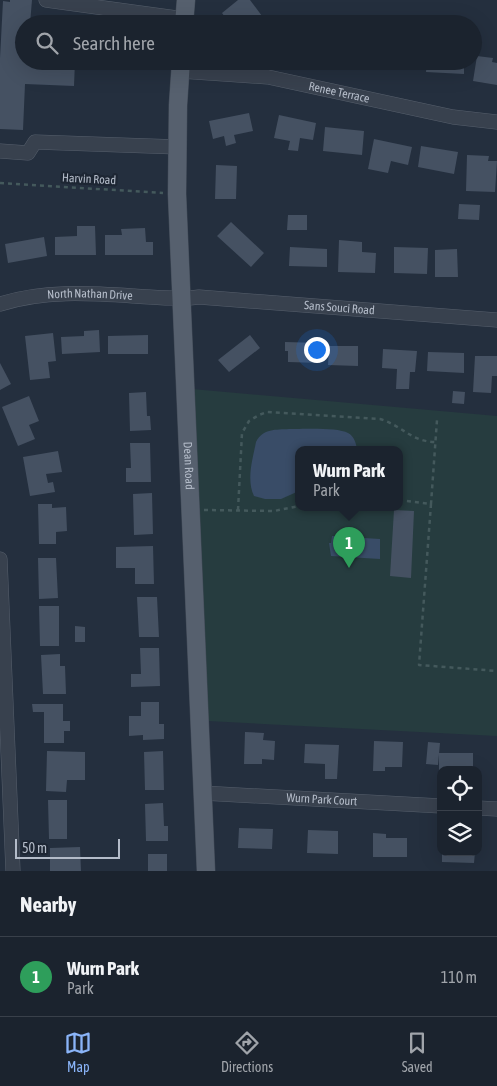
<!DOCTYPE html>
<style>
:root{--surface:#1b232e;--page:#242b36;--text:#f1f3f6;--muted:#a0a4aa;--line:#39404a;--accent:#8ab4f8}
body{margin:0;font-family:"Asap Condensed",sans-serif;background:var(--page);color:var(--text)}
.controls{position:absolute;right:15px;bottom:15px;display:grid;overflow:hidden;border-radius:10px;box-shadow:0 5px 20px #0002}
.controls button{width:45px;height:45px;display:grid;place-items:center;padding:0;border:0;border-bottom:1px solid var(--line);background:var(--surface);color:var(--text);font:25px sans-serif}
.scale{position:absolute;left:15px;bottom:12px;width:105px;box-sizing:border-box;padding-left:5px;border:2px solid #b4bcc9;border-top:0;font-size:14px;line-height:18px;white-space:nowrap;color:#b4bcc9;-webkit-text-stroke:4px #1d2633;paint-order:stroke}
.you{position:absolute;left:316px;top:349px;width:18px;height:18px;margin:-12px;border:4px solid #fff;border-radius:50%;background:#1a73e8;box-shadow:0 0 0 8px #1a73e833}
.badge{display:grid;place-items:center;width:32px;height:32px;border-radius:50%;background:var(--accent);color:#fff;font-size:16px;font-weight:700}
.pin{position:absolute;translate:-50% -41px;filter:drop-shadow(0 1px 2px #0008)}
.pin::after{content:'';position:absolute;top:26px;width:18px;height:15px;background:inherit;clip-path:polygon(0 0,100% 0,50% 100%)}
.popup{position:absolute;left:295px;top:446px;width:108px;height:65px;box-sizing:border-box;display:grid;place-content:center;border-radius:10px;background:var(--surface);filter:drop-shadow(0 1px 4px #0005);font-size:16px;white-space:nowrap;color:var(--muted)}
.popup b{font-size:19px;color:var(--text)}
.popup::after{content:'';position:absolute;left:50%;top:100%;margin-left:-10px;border:10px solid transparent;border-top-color:var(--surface)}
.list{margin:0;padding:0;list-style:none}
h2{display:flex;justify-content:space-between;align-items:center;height:65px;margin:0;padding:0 20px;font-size:21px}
h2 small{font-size:16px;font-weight:400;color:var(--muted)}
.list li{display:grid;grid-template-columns:32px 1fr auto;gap:15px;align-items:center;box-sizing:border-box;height:80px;padding:0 20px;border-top:1px solid var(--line)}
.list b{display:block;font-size:19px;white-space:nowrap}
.list p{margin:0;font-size:16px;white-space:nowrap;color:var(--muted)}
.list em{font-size:16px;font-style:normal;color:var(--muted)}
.icon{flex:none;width:28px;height:28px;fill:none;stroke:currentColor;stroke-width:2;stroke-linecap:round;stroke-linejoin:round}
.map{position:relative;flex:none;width:497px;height:871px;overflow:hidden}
.search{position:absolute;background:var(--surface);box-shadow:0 5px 20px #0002;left:15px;right:15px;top:15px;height:55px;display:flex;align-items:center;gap:12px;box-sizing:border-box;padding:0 18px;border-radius:28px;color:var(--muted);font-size:19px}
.sheet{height:145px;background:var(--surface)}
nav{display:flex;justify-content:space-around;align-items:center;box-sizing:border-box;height:70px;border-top:1px solid var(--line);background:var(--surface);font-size:14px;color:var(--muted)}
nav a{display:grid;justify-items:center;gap:2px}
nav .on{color:var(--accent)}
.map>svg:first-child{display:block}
</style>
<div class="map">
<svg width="497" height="871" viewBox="0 0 497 871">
<rect width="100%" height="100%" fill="#242f3e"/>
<!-- green -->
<path fill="#263c3f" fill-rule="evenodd" d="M192,389L497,416V736L208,721ZM299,449H399V507H299Z"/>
<!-- water -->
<path fill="#394c67" d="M289,429C302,429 338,427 348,433C354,436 356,443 357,449H299V491L281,499H265L254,496C246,479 253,458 256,442C263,428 276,430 289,429Z
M332,536L380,539V559L331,556L329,543H331Z"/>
<!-- building -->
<path fill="#455162" d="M10,0H32L30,24H24V61H75L74,86L25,84L23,130L0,129V58L3,1L10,2Z
M238,0H250L262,16L258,20L261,24H230L222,13Z
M477,56L493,58L492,62L497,63V85L473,81Z
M376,61H416L415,69L376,65Z
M427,61H464V74L426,72Z
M249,113L253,131L234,135L236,143L226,146L224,136L213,139L209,121Z
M279,115L316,123L313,140L300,138L298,151L288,150L290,141L274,138Z
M325,127L364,131L362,155L323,151Z
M374,139L412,147L408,165L391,161L388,173L368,169Z
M421,146L458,152L454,174L418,167Z
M467,155L489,156L488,161H497L495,192L466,191Z
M216,165L237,166L236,199H215Z
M459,204L480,205L479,220L458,219Z
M288,215H307V230H287Z
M231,222L264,253L251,267L217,236Z
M77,226H95L96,255H55V237L77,236Z
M145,228L146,242H153V255H105V235H122L121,229Z
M44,237L47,256L8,263L5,244Z
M339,240L362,242V252L376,253L375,273L338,272Z
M290,247L327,249V267L289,266Z
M394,247L428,248L427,274L394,273Z
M457,249L458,277H435V250Z
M99,330L100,352L62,354L61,337L84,336V331Z
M53,333L56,361L48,362L50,378L30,380L25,336Z
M148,335V354H108V336Z
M250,335L260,348L229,372L218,360Z
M285,342L321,343L320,363L288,362V351H285Z
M329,346H358V366L328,365Z
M383,349L417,351L415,372H410L409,389H396L397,369L382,368Z
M428,352L464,353V373L427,371Z
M475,356H497V376H492L491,393L473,392Z
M0,363L11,384L0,390Z
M453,391L465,392L464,404L452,403Z
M146,392L147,416H150L151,430L130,431L129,393Z
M29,396L39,421L29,425L35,439L18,446L2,407Z
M130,443H150L151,482H126V468H131Z
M58,451L62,472L46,474L48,483L53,482L55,492L30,496L23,457Z
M152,493L153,534L134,535L133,494Z
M38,504H52V508L66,507L67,531L56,532V544H39Z
M394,510L414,511L411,578L390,576Z
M153,546L154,584H135V568H116V547Z
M38,558H56L58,598L39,599Z
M137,597H157L159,637H139Z
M39,606H59V646H40Z
M75,626L85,627V642H75Z
M140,648H159L160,686L131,687V674H141Z
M60,654V666H65L66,694H43L41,655Z
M141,702H159V724H164V739L143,740V735L129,736V716H141Z
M32,704H63V721H70V731H64V743H44V712H33Z
M245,732L264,733L263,740L275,741L274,760L262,759V764H244Z
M374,741L403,742L402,767H385V771H373Z
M428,742L440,743L438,765L426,764Z
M305,744L339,745L337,779H325V764L304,763Z
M47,751L85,752V780H67L66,792L46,791Z
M163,751L164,790H145L144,752Z
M439,753H473V770H439Z
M48,800H67V839H49Z
M163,803L164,826H168V841H146L145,804Z
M239,828L273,829L272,849L238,848Z
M308,830L338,831V854L307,853Z
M373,833L386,834V838H407V857H373Z
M80,847L81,871H50V848Z
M442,852H475L474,863L442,862Z
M148,854H167V871H148Z"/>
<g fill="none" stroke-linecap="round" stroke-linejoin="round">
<defs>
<g id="minor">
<path d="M46,0L184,19"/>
<path id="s1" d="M180,71L268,77L453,117L497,122"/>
<path d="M0,151L28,153L35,142L178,147"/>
<path id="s2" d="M0,304C44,290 88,293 134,296C155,297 177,300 199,297L497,320"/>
<path d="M0,559L13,871"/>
<path id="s3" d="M202,793L441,806"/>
<path d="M478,808L497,809"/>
</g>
<g id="major">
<path d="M184,24L186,0"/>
<path id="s4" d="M181,61L178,105L177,194L206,871"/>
</g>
</defs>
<!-- minor casing -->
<use href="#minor" stroke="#565f6c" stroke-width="15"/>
<!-- major casing -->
<use href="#major" stroke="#414a57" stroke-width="19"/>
<!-- path -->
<path stroke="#44595c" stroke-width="2.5" stroke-dasharray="4 4" stroke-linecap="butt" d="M0,183L163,193
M399,500L431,504L437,420
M431,504L419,665L497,671
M204,510L274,511L299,506
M238,510L242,433L249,421L259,415L267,412L380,419C401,425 412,442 435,442"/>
<!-- minor -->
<use href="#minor" stroke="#38414e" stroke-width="14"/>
<!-- major -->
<use href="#major" stroke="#56606e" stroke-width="18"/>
</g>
<g text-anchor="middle" stroke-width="4.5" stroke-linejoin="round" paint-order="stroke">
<!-- street labels -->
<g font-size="12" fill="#b4bcc9" stroke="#1d2633">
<text dy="4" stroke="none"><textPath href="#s1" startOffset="161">Renee Terrace</textPath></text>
<text transform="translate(89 179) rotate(3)" y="4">Harvin Road</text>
<text dy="4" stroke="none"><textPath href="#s2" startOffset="91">North Nathan Drive</textPath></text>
<text dy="4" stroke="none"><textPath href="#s2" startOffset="341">Sans Souci Road</textPath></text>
<text dy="4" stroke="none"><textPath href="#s4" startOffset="405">Dean Road</textPath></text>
<text dy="4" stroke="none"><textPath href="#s3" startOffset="120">Wurn Park Court</textPath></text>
</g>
</g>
</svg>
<div class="controls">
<button><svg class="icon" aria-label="locate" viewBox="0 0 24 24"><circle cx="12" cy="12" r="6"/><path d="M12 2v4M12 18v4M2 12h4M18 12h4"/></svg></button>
<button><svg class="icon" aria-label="layers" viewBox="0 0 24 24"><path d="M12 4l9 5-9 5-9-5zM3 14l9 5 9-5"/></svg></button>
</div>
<div class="scale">50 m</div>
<div class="you"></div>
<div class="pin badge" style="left:349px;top:568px;background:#2e9e5b">1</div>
<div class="popup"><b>Wurn Park</b>Park</div>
<div class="search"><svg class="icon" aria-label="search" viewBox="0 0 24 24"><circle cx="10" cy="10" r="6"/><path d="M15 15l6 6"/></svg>Search here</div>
</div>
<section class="sheet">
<h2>Nearby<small></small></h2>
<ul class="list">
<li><span class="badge" style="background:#2e9e5b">1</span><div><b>Wurn Park</b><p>Park</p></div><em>110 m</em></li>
</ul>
</section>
<nav>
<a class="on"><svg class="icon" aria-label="map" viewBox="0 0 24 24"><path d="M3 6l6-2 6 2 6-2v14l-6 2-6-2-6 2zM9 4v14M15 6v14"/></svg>Map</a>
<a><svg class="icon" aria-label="directions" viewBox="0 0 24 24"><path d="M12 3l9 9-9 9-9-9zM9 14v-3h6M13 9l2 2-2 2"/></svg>Directions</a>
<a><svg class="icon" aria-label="saved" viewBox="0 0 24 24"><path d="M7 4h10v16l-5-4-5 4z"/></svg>Saved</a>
</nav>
